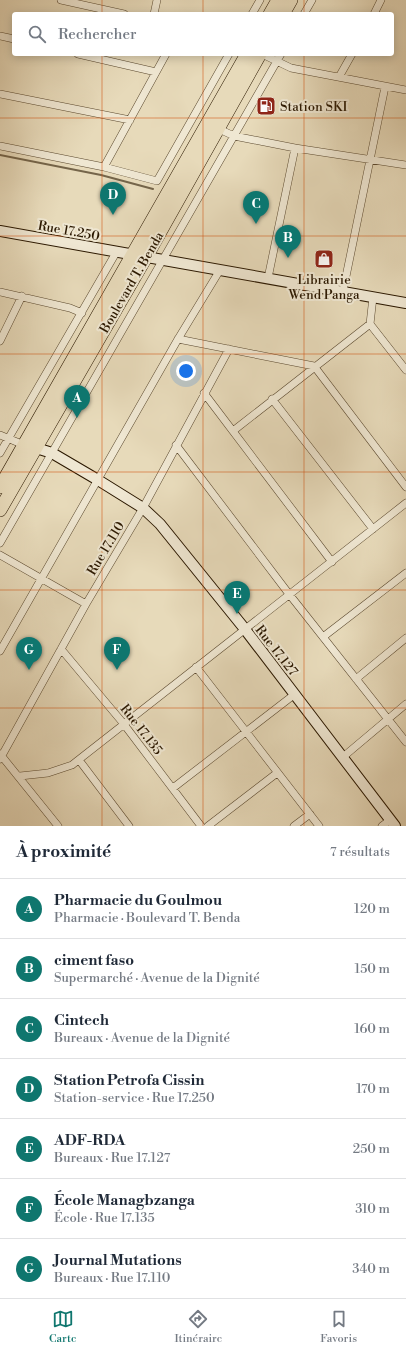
<!DOCTYPE html>
<html lang="fr">
<meta charset="utf-8">
<style>
:root{--surface:#fff;--page:#f2f2f3;--text:#1f2937;--muted:#747a83;--line:#e0e1e3;--accent:#0f766e}
body{margin:0;font-family:"Libre Bodoni",serif;background:var(--page);color:var(--text)}
.you{position:absolute;left:186px;top:371px;width:14px;height:14px;margin:-10px;border:3px solid #fff;border-radius:50%;background:#1a73e8;box-shadow:0 0 0 6px #1a73e833}
.badge{display:grid;place-items:center;width:26px;height:26px;border-radius:50%;background:var(--accent);color:#fff;font-size:13px;font-weight:700}
.pin{position:absolute;translate:-50% -33px;filter:drop-shadow(0 1px 2px #0008)}
.pin::after{content:'';position:absolute;top:21px;width:14px;height:12px;background:inherit;clip-path:polygon(0 0,100% 0,50% 100%)}
.list{margin:0;padding:0;list-style:none}
h2{display:flex;justify-content:space-between;align-items:center;height:52px;margin:0;padding:0 16px;font-size:17px}
h2 small{font-size:13px;font-weight:400;color:var(--muted)}
.list li{display:grid;grid-template-columns:26px 1fr auto;gap:12px;align-items:center;box-sizing:border-box;height:60px;padding:0 16px;border-top:1px solid var(--line)}
.list b{display:block;font-size:15px;white-space:nowrap}
.list p{margin:0;font-size:13px;white-space:nowrap;color:var(--muted)}
.list em{font-size:13px;font-style:normal;color:var(--muted)}
.icon{flex:none;width:22px;height:22px;fill:none;stroke:currentColor;stroke-width:2;stroke-linecap:round;stroke-linejoin:round}
.map{position:relative;flex:none;width:406px;height:826px;overflow:hidden}
.search{position:absolute;background:var(--surface);box-shadow:0 2px 10px #0003;left:12px;right:12px;top:12px;height:44px;display:flex;align-items:center;gap:10px;box-sizing:border-box;padding:0 14px;border-radius:4px;color:var(--muted);font-size:15px}
.sheet{height:472px;background:var(--surface)}
nav{display:flex;justify-content:space-around;align-items:center;box-sizing:border-box;height:56px;border-top:1px solid var(--line);background:var(--surface);font-size:11px;color:var(--muted)}
nav a{display:grid;justify-items:center;gap:2px}
nav .on{color:var(--accent)}
.map>svg:first-child{display:block}
</style>
<div class="map">
<svg width="406" height="826" viewBox="0 0 406 826">
<rect width="100%" height="100%" fill="#e7daba"/>
<filter id="stains"><feTurbulence type="fractalNoise" baseFrequency=".005" numOctaves="4"/><feColorMatrix values="0 0 0 0 .2 0 0 0 0 .09 0 0 0 0 .02 0 0 0 .5 -.17"/></filter>
<radialGradient id="worn" r=".72"><stop offset=".6" stop-color="#630" stop-opacity="0"/><stop offset="1" stop-color="#630" stop-opacity=".3"/></radialGradient>
<g fill="none" stroke-linecap="round" stroke-linejoin="round">
<!-- stream -->
<path stroke="#75654a" stroke-width="2" d="M0,155L101,175L153,189"/>
<defs>
<path id="street" d="M61,0L124,14
M154,14L157,0
M252,14L260,0
M304,14L312,0
M374,14L381,0
M0,36L14,39
M78,54L156,72
M262,54L291,68L406,90
M339,77L352,54
M0,94L130,120
M219,129L234,136L295,148L406,165
M0,146L104,167L157,181L229,54
M104,167L166,54
M268,278L295,148
M343,291L385,87
M0,292L70,308L82,313
M373,297L370,324L406,370
M178,339L314,366L406,487
M0,341L22,296
M204,393L332,562
M272,399L373,529
M233,431L370,324
M0,435L24,445
M176,445L289,594L406,742
M0,453L117,251
M0,543L281,54
M0,555L86,604
M323,637L406,573
M61,649L123,723L201,826
M0,651L178,339L220,270
M196,667L319,826
M356,679L406,638
M0,754L58,826
M343,757L406,704
M0,759L86,604L143,508L229,349
M79,760L129,826
M20,776L48,773L72,765L406,503
M173,788L295,694
M208,826L277,773
M294,826L310,814
M382,826L390,820"/>
<path id="secondary" d="M0,231L406,303
M30,446L52,453L98,480L143,508L160,524L244,628L395,826"/>
<path id="highway" d="M270,14L278,0
M283,14L291,0
M0,487L247,54
M0,510L146,257L260,54"/>
</defs>
<!-- street casing -->
<use href="#street" stroke="#5a482e" stroke-width="8"/>
<!-- secondary casing -->
<use href="#secondary" stroke="#2b1800" stroke-width="12"/>
<!-- highway casing -->
<use href="#highway" stroke="#2b1800" stroke-width="14"/>
<!-- street -->
<use href="#street" stroke="#efe7d2" stroke-width="7"/>
<!-- secondary -->
<use href="#secondary" stroke="#efe7d2" stroke-width="10"/>
<!-- highway -->
<use href="#highway" stroke="#e7daba" stroke-width="13"/>
</g>
<!-- grid -->
<path fill="none" stroke="#d5520b" stroke-width="1" stroke-opacity="0.55" d="M102,0V14M203,0V14M304,0V14M102,54V826M203,54V826M304,54V826M0,118H406M0,236H406M0,354H406M0,472H406M0,590H406M0,708H406"/>
<!-- icons -->
<defs>
<symbol id="fuel-square" viewBox="-11 -11 22 22"><rect x="-9" y="-9" width="18" height="18" rx="4" fill="#8f2418" stroke="#efe7d2"/><path d="M-5.5-6h7V0h2V4h1.3V-2.5L3-4.5l.8-.8L6-3V5H2.5V1h-1V6h-7ZM-4.2-4.7v3.2H.2V-4.7Z" fill="#fff"/></symbol>
<symbol id="shop-square" viewBox="-11 -11 22 22"><rect x="-9" y="-9" width="18" height="18" rx="4" fill="#8f2418" stroke="#efe7d2"/><path d="M-5-2.5h2.3a2.7 3.5 0 0 1 5.4 0H5L5.5 6h-11ZM-1.5-2.5h3a1.5 2.3 0 0 0-3 0Z" fill="#fff"/></symbol>
</defs>
<g fill-rule="evenodd">
<use href="#fuel-square" x="255" y="95" width="22" height="22"/>
<use href="#shop-square" x="313" y="248" width="22" height="22"/>
</g>
<g text-anchor="middle" stroke-width="4" stroke-linejoin="round" paint-order="stroke">
<!-- poi labels -->
<g font-size="13" fill="#2b1800" stroke="#efe7d2" text-anchor="start">
<text x="280" y="111">Station SKI</text>
<text x="324" y="284" text-anchor="middle">Librairie<tspan x="324" dy="15">Wend Panga</tspan></text>
</g>
<!-- street labels -->
<g font-size="13" fill="#2b1800" stroke="#efe7d2">
<text transform="translate(69 230) rotate(10)" y="5">Rue 17.250</text>
<text transform="translate(131 282) rotate(-60)" y="5">Boulevard T. Benda</text>
<text transform="translate(105 548) rotate(-59)" y="5">Rue 17.110</text>
<text transform="translate(277 650) rotate(52)" y="5">Rue 17.127</text>
<text transform="translate(142 729) rotate(52)" y="5">Rue 17.135</text>
</g>
</g>
<rect width="100%" height="100%" filter="url(#stains)"/>
<rect width="100%" height="100%" fill="url(#worn)"/>
</svg>
<div class="you"></div>
<div class="pin badge" style="left:77px;top:418px">A</div>
<div class="pin badge" style="left:288px;top:258px">B</div>
<div class="pin badge" style="left:256px;top:224px">C</div>
<div class="pin badge" style="left:113px;top:215px">D</div>
<div class="pin badge" style="left:237px;top:614px">E</div>
<div class="pin badge" style="left:117px;top:670px">F</div>
<div class="pin badge" style="left:29px;top:670px">G</div>
<div class="search"><svg class="icon" aria-label="search" viewBox="0 0 24 24"><circle cx="10" cy="10" r="6"/><path d="M15 15l6 6"/></svg>Rechercher</div>
</div>
<section class="sheet">
<h2>À proximité<small>7 résultats</small></h2>
<ul class="list">
<li><span class="badge">A</span><div><b>Pharmacie du Goulmou</b><p>Pharmacie · Boulevard T. Benda</p></div><em>120 m</em></li>
<li><span class="badge">B</span><div><b>ciment faso</b><p>Supermarché · Avenue de la Dignité</p></div><em>150 m</em></li>
<li><span class="badge">C</span><div><b>Cintech</b><p>Bureaux · Avenue de la Dignité</p></div><em>160 m</em></li>
<li><span class="badge">D</span><div><b>Station Petrofa Cissin</b><p>Station-service · Rue 17.250</p></div><em>170 m</em></li>
<li><span class="badge">E</span><div><b>ADF-RDA</b><p>Bureaux · Rue 17.127</p></div><em>250 m</em></li>
<li><span class="badge">F</span><div><b>École Managbzanga</b><p>École · Rue 17.135</p></div><em>310 m</em></li>
<li><span class="badge">G</span><div><b>Journal Mutations</b><p>Bureaux · Rue 17.110</p></div><em>340 m</em></li>
</ul>
</section>
<nav>
<a class="on"><svg class="icon" aria-label="map" viewBox="0 0 24 24"><path d="M3 6l6-2 6 2 6-2v14l-6 2-6-2-6 2zM9 4v14M15 6v14"/></svg>Carte</a>
<a><svg class="icon" aria-label="directions" viewBox="0 0 24 24"><path d="M12 3l9 9-9 9-9-9zM9 14v-3h6M13 9l2 2-2 2"/></svg>Itinéraire</a>
<a><svg class="icon" aria-label="saved" viewBox="0 0 24 24"><path d="M7 4h10v16l-5-4-5 4z"/></svg>Favoris</a>
</nav>
